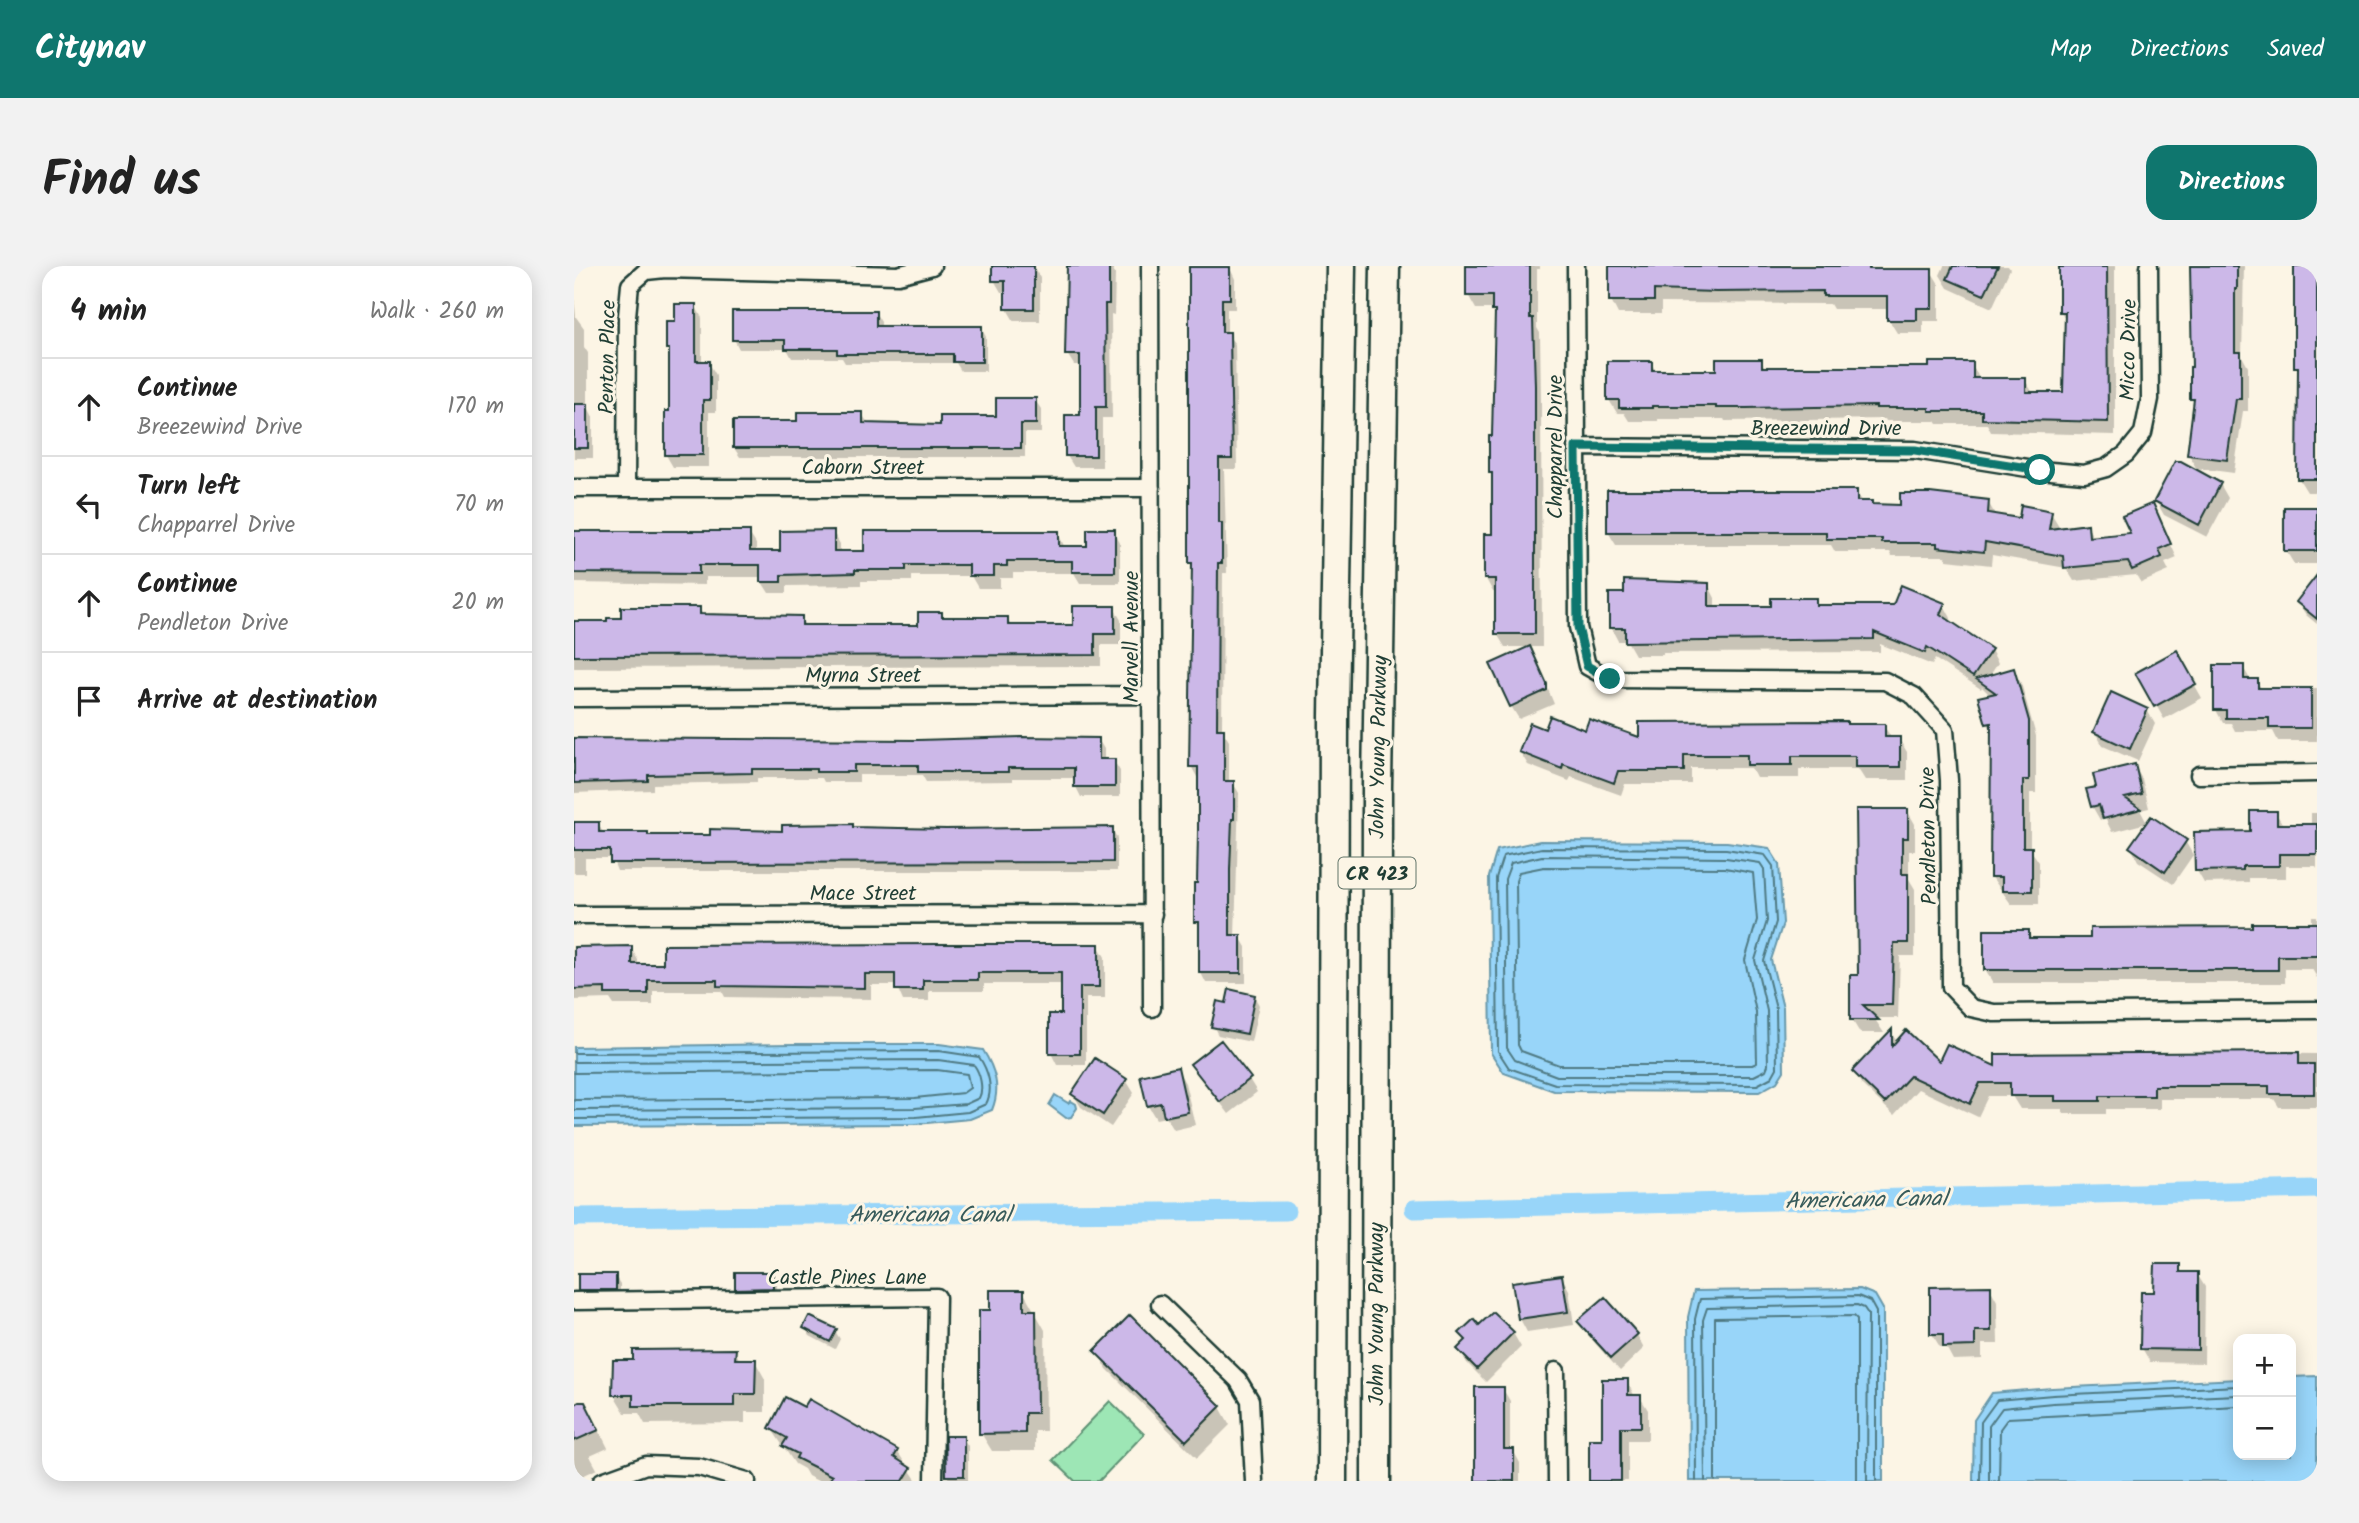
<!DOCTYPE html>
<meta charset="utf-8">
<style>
:root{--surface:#fff;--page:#f2f2f2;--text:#222;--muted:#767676;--line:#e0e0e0;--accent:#0f766e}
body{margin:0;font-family:Kalam,sans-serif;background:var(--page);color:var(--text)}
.controls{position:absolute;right:21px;bottom:21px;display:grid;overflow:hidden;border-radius:14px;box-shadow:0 4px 18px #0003}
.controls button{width:63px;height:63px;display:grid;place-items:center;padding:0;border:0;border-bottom:2px solid var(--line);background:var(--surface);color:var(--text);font:35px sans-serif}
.stop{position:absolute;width:21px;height:21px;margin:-16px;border:5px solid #0f766e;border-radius:50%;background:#fff}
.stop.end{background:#0f766e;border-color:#fff;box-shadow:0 2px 7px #0008}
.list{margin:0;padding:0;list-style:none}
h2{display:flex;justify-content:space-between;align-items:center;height:91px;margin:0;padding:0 28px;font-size:30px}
h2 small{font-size:23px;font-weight:400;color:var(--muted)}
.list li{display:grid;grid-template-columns:46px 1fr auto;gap:21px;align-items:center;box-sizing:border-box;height:98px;padding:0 28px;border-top:2px solid var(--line)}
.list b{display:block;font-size:26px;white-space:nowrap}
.list p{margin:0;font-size:23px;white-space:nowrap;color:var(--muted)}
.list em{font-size:23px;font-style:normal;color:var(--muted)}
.icon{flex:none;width:38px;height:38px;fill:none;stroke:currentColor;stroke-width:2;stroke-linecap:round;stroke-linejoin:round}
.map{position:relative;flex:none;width:1743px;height:1215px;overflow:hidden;border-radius:21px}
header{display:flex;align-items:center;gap:42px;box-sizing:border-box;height:98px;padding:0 35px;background:var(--accent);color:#fff}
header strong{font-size:33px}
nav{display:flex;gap:38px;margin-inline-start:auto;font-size:24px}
.intro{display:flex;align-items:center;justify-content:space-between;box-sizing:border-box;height:168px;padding:0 42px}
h1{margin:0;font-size:49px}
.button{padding:18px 32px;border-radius:21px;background:var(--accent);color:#fff;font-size:24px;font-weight:700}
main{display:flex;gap:42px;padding:0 42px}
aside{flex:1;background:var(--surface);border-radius:21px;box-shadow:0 4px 18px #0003}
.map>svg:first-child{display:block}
</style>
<header>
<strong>Citynav</strong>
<nav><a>Map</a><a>Directions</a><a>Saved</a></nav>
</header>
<div class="intro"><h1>Find us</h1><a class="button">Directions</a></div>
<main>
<aside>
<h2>4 min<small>Walk · 260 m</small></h2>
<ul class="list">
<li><svg class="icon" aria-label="ahead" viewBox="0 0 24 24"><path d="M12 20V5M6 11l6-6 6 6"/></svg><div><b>Continue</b><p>Breezewind Drive</p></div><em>170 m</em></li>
<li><svg class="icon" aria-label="left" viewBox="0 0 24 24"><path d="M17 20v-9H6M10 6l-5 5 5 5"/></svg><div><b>Turn left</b><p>Chapparrel Drive</p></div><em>70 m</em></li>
<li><svg class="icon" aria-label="ahead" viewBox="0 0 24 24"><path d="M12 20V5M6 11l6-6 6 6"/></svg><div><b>Continue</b><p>Pendleton Drive</p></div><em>20 m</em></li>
<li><svg class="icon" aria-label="arrive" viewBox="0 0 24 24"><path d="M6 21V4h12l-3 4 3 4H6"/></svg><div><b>Arrive at destination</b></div></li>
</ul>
</aside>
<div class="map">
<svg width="1743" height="1215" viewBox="0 0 1743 1215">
<rect width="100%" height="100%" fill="#fcf5e5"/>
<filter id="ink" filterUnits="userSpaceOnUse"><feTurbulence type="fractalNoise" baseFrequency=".0143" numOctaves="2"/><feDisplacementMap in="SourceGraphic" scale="14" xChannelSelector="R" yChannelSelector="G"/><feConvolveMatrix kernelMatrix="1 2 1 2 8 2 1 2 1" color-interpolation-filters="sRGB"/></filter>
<g filter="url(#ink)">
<!-- green -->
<path fill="#9de6b5" stroke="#5e9274" stroke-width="2" d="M536,1135L570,1168L525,1215H501L479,1194Z"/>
<!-- water -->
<path fill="#98d5f9" stroke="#6898aa" stroke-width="2" d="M966,575L1153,576L1195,582L1205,598L1209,657L1197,694L1209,742L1210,805L1203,816L1185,826L980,825L930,807L917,787L915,611L923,584Z
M220,778H365L409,784C421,803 427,822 418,844L396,853L342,858L0,860V781Z
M481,829L494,837L497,835L502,838L503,842L497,851L492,852L475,839Z
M1286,1023L1301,1029L1309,1043V1215H1115L1114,1051L1120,1025Z
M1743,1110V1215H1399L1400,1154L1418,1127L1478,1122L1664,1113V1189H1717V1111Z"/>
<!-- shadow -->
<path fill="#0003" d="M420,0H459L466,12V55H440L433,43V26H427L420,14Z
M495,0H538L541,8L540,49L537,48L538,152H528V201H500L493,190L508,151V99H500L493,88Z
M616,0H655L661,13V43H653V68L661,78L663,203H650L653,307H649L648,464L655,475V517H659L665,527L661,671H666L672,681V717H632L627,707V663L622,655L626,511H623L617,500L620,301L617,296Z
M894,0H966V3H963V62L966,67L967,135L968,381H931L923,368V326H919L912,313L919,269V212L916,207L922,48L920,43H902L894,29Z
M1037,0H1285L1296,5H1357L1365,18V55H1349V67H1323L1315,54V43H1259L1256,38L1087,37V48H1044L1037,34Z
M1370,0H1434L1436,3L1418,42L1374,22L1366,9Z
M1487,0H1541V169L1417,166L1413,158H1364L1362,155H1312L1311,153L1151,155L1150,153H1084V155H1055L1050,147H1043L1035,134L1077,97L1082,105H1144L1187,94L1191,102L1357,103L1398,98L1406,114H1451L1459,127H1491L1493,55L1487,46Z
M1617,0H1670L1668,90L1674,101V145H1669L1660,207L1622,202L1615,188L1621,139L1617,132L1619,26Z
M1722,0H1743V226H1733L1725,213L1726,107L1722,101Z
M0,30L2,51L10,62V81L14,87V141L19,151V192H0Z
M121,39L128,52V97H135L142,109V146H135V201H99L92,189L97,147V87L94,82L103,57Z
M301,46L307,56V62L407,61L412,71V105H387L382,97H271L268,92H218L213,83H165L160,73Z
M461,134L467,143V167H451V191H166L160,182L224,156L288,148L294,157L368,161L424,152Z
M1646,218L1654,232L1633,271L1590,249L1582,235Z
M1282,225L1288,237L1298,240L1414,236L1422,250L1446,254L1477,247L1485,260V263L1513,260L1520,273L1558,269L1579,239L1603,292L1591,297L1595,305L1567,317L1562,309L1500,315L1492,302L1418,289L1417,299L1373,294L1371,290H1318L1316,286H1261L1257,279H1042L1034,266Z
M1743,243V298H1720L1712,285Z
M540,265L546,277V317H506L500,307H439V312H426V322H404L397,310H338V315H287V319L213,320V327H195L188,316V311H131V319L0,317V267H175L182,278V286H207L259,266L266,278V287H292L484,267L491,282H515Z
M1743,312V358L1732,349L1724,336Z
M1134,318L1141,332V342H1199L1241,334L1245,341L1370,339L1377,352L1376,357L1417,384L1424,397L1415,411L1439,404L1447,417L1462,470V527H1456V583L1465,596V638H1437L1417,610L1419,466L1414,458L1417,430L1408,421L1407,423L1361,393L1358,399L1306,378V386L1089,387V389H1061L1053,375H1044L1037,362Z
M125,342L130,350L227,352L232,361L345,360L367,348L370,352H433L437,360H501L540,342L547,354V379H527V400L0,402V357H35Z
M1602,386L1628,432L1590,453L1564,408Z
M963,396L980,438L945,453L937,440Z
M1669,401L1677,415H1683L1688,424L1743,423V475H1704L1699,465H1661L1657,457H1649L1642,444Z
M1573,444L1581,458L1564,495L1529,480L1521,466Z
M1274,460H1310L1318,473H1325L1333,486V514H1291L1284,503H1225V512H1182L1177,502H1117V518H1051L1047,529L997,511L995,515L954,499L946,486L972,466H1012L1067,474Z
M524,473L530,483V495H540L546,505V531H507L502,521V512H439V515L352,516L348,509H285V516H250L248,512H183V516L79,518V524L0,527V474L344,475Z
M1560,500L1568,513L1575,542L1566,544L1573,557L1538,566L1531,552L1526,554L1518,540L1524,522Z
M1333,544L1341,558V585H1335V613L1341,623V690H1326L1324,752H1300L1310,767H1286L1278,754Z
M1702,547L1709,559H1737V547H1743V602L1742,600H1712V612H1675V616L1630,617L1623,605Z
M0,558H24L30,568L75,571H138L280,563H538L543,572V605H43L38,592H11V607H0Z
M1611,575L1619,589L1599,618L1564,595L1557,581Z
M1738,650H1743V712L1738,703H1711V717H1419L1411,704L1454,666L1459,674H1518L1738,659Z
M524,679L531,691V732H512V799H483L477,787L489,750V718H410V725H355V735H329L322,719H297V733L151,731L148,725H79V739H40L36,733L0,734V683L57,682L64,694V699Z
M680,730L685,739L677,776L644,769L639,760L654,739Z
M1317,766L1323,776L1365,798L1423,802L1641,787L1743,788V841H1705L1700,833H1586V843H1532V848H1490L1488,843H1446L1438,830H1414L1404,851L1344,823L1320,849L1288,819L1280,806Z
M618,799L675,813L683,826L655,848Z
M603,803L611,817L621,859L600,864L592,851L582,853L574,840Z
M552,814L560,827L537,861L507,841L499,828Z
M1605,1000L1609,1008H1623L1631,1021L1630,1097L1576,1096L1568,1082L1582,1028Z
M198,1008L203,1017V1030L167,1031L162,1022Z
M41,1010L46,1018V1032L11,1033L6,1024Z
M987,1010L995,1024L1000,1059L953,1066L946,1053Z
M1358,1022H1416L1423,1035L1424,1078H1408V1093L1379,1094L1372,1081H1366L1358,1068Z
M449,1025L471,1064L472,1165H461V1185H418L407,1167L417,1046Z
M919,1048L939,1067L947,1081L912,1116L893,1097L885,1083L893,1076L888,1067L905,1062Z
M1005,1055L1063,1069L1070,1082L1046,1105L1013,1068Z
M231,1062L261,1065L266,1073L261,1083L236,1070Z
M161,1085L166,1095H181L191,1113V1146H171V1157L71,1158L65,1147H51L40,1129Z
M523,1085L646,1141L656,1159L623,1192L533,1103Z
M1053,1115L1061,1131H1066L1074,1144V1174H1054V1215H1017L1029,1175Z
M929,1123L936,1135V1184H939L946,1197V1215H903Z
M0,1141L21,1156L34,1182L16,1190L23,1203L0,1214Z
M231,1143L323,1185L343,1215H244L234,1210L230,1203L221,1198L197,1162Z
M389,1172L394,1180V1215H376L373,1210Z"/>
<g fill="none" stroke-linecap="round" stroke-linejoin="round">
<!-- shore -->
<path stroke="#4f7a83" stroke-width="2" d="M968,582L1152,583L1191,589L1199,600L1202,656L1190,695L1202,743L1203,802L1198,811L1183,819L981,818L935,802L924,785L922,612L929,590Z
M968,590L1152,592L1186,597L1190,603L1193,655L1181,694L1193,745L1194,799L1192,804L1180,810H983L941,794L933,782L931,613L937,597Z
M970,601L1151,602L1179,607L1183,654L1171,694L1182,746L1183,797L1178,799H985L947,785L944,779L942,615L945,606Z
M0,787L365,785L405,791C414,804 420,823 412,838L394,846L342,851L0,853
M0,796L364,794L400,799C406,807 410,823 405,832L392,838L341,842L0,844
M0,807L363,804L393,808L396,822L389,827L341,832L0,834
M1122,1215L1121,1053L1126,1033L1284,1030L1296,1035L1302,1046V1215
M1131,1215L1129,1054L1133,1042L1283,1039L1290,1042L1294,1048L1293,1215
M1141,1215V1052L1280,1050L1283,1053V1215
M1406,1215L1407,1156L1423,1134L1479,1129L1664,1120
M1415,1215V1160L1428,1142L1479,1137L1664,1129
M1425,1215L1426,1163L1434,1152L1664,1140"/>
<!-- canal -->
<path stroke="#98d5f9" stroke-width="19" d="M840,943L1743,923
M0,951L712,945"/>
</g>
<!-- building -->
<path fill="#ccb8e8" stroke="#1f3d34" stroke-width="2" d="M418,0H460V43H431V15H418Z
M493,0H535V38H531L532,141H522V190H491V149H506V89H491Z
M892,0H956V52H959L961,120V368H921V313H910V268H918V207H915V170H918L921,45H918V30H892Z
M1035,0H1295V3H1358V42H1343V54H1313V30H1249V25L1142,26L1080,24V35H1035Z
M1379,0H1424L1410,29L1373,13Z
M1616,0H1663V23H1661V86H1667V133H1662L1653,194L1613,189L1620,133H1616V101H1618Z
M1720,0H1743V213H1723L1724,101H1720Z
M615,1H656V33H648V66H656L658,193H645V257H648V297H644L643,463H650V515H660V553H658L656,604V669H667V707H625V656H620V617H623L624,566V501H615L618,297H615Z
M1485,1H1533L1534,156L1408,153V145H1355V142H1302V140L1172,142H1142V140H1078V142H1045V134H1033V95H1078V104H1142V93H1188V101H1355V96H1399V112H1452V126H1489L1491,46H1485Z
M101,38H122V95H136V134H129V189H91V145H95V83H92V55H101Z
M158,45H302V60H408V96H379V88H263V83H211V74H158Z
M422,132H462V158H447V182H159V155H223V146H289V157L366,159V150H422Z
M0,138H14V182H0Z
M1601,195H1607L1647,217L1625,259L1580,235Z
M1033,224H1283V235H1298V238L1326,239V227H1356L1415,234L1414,247L1445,252L1447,239L1478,245L1475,263L1514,258L1515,271L1556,267L1548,250L1579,237L1597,278L1585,283L1588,291L1558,304L1554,296L1490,302L1489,290L1411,276L1410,286L1363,281V277H1308V273H1252V266H1033Z
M1710,241H1743V285H1710Z
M513,263H541V306H498V295H433V300H420V310H395V299H332V304H281V307L207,309V316H186V299H125V308L0,307V265H176V285H206V265L260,264V285H290V265H485V280H513Z
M1743,309V353L1722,336Z
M1050,314L1135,317V340H1197V332H1242V339H1319L1327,319L1371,337L1366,348L1418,383L1399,411L1353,381L1351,387L1300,366V373L1051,376V362H1035V327H1050Z
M499,340H541V368H521V389L0,390V355H33V352H47V341H126V348L228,350V359H344V346H368V351H434V359H499Z
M956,380L973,418V424L936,441L916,398Z
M1603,384L1622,418L1580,441L1561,407Z
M1640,399H1670V413H1684V422H1737V462H1695V452H1652V444H1640Z
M1440,402L1455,455V514H1449V581H1458V625H1428V611H1416L1417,457L1412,458L1404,431L1422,427L1402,413Z
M1537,426L1574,443L1556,483L1519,466Z
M976,450L1011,464L1015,453L1065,471V456L1273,455V458H1311V471H1326V501H1281V490H1218V499H1173V489H1110V505H1044L1040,517L989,498L988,503L945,486L956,457L971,463Z
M447,471L525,472V493H541V521H500V502H434V506H344V499H280V506H242V503H178V507L74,509V515L0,517V472L344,474Z
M1561,498L1568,528L1551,532L1567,543L1529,553L1525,539L1517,541L1512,523L1522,521L1519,508Z
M1282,543H1334V572H1328V608H1334V677H1320L1318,739H1289L1305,754H1276V709H1284Z
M1676,545H1703V558H1743V588H1705V600H1669V604L1621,605L1620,566L1676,565Z
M1577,550L1613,574L1591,606L1555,581Z
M0,556H25V566H74V569H136V563L208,565V559L279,558V561L372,563L539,561V596L36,597V584H0Z
M1678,657H1743V690H1704V704H1410V664H1455V672H1516V662L1678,661Z
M366,678H525V721H506V788H475V748H487V707H404V714H349V724H321V708H291V722L143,720V714H74V728H31V722L0,723V681L58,680V698H89V679Z
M655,723L681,729L673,768L637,761L643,735L652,737Z
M1318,763V780L1332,764L1365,795L1373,778L1421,800V788L1725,786V798H1740V828H1695V820H1580V830H1526V835H1481V830H1436V817H1406L1396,838L1336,810L1311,837L1278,805Z
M647,774L677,812L646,836L616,798Z
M521,792L553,813L529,849L497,828Z
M604,801L614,846L590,851L587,837L573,840L566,810Z
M1581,998H1606V1006H1624V1084L1566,1083L1567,1026H1580Z
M161,1006H199V1022L161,1023Z
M4,1008H42V1024H4Z
M988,1009L994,1046L944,1053L938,1016Z
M1417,1020V1065H1401V1080L1369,1081V1068H1356V1021Z
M416,1024H450V1044H462L463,1147H451V1167L405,1168V1044H416Z
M1031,1031L1064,1068L1037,1092L1003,1055Z
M919,1046L940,1066L903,1103L883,1083L892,1074L885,1067L900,1053L905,1059Z
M556,1049L647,1140L612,1175L520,1085Z
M235,1050L263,1063L256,1076L229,1062Z
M162,1083L161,1093H182L181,1128H161V1140H59V1129H38L39,1094H59V1084Z
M1028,1113H1054V1129H1067V1161H1047V1215H1015V1173H1028Z
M901,1121H930V1183H940V1215H901Z
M211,1131L230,1141L235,1133L324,1184L320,1191L337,1202L329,1215H255L258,1210L222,1192L224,1188L208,1180L213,1172L195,1162Z
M5,1136H11L25,1164L0,1175V1139Z
M371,1170H390V1210H372Z"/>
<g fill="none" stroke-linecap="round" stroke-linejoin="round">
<defs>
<path id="street" d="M576,0L578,742
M1002,0L1004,361L1013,400L1036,413L1311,415L1340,430L1371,464L1375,514L1377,721L1397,742L1420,747L1743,744
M1002,181L1341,184L1466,204L1510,208L1532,202L1552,188L1569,167L1576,133L1575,0
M0,222H577
M52,222L53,50L56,19L72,5L91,3L324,9L358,0
M0,432L578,429
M1625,509L1743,507
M0,649L579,648
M0,1035L363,1031L360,1215
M586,1038L664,1114L676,1134L680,1215
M982,1105L983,1215
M28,1215L72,1199L125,1201L173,1215"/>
<path id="highway" d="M758,1215L760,450L767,0
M802,1215L803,521L811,0"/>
</defs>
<!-- street casing -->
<use href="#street" stroke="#1f3d34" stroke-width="21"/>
<!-- highway casing -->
<use href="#highway" stroke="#1f3d34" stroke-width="33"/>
<!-- street -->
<use href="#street" stroke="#fcf5e5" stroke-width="16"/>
<!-- highway -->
<use href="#highway" stroke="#fcf5e5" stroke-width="28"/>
</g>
</g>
<g fill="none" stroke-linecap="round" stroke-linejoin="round" filter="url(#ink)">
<!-- route -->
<path stroke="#0f766e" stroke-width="9" d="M1036,413L1013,400L1004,361L1002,181L1341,184L1466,204"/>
</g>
<g text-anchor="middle" stroke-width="6" stroke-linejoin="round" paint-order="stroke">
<!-- shield labels -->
<rect fill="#fcf5e5" stroke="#617469" stroke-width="2" x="764.5" y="591.5" width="77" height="31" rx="5"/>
<g font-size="19" font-weight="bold" fill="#1f3d34">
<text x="803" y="614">CR 423</text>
</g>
<!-- street labels -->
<g font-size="21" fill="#1f3d34" stroke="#fcf5e5">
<text transform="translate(1554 84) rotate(-89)" y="7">Micco Drive</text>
<text transform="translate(33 91) rotate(-89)" y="7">Penton Place</text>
<text x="1252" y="169">Breezewind Drive</text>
<text transform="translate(981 181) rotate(-90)" y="7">Chapparrel Drive</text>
<text x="289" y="208">Caborn Street</text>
<text transform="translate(557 371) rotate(-90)" y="7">Marvell Avenue</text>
<text x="289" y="416">Myrna Street</text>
<text transform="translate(804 481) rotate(-89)" y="7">John Young Parkway</text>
<text transform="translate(1354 570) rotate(-91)" y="7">Pendleton Drive</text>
<text x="289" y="634">Mace Street</text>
<text x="273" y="1018">Castle Pines Lane</text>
<text transform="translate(802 1048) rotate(-90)" y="7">John Young Parkway</text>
</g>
<!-- water labels -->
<g font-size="23" font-style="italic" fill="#375b5b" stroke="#fcf5e5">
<text transform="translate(1292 933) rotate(-1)" y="8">Americana Canal</text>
<text x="356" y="956">Americana Canal</text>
</g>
</g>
</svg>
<div class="controls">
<button>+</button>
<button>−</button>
</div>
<div class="stop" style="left:1466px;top:204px"></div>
<div class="stop end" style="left:1036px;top:413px"></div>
</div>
</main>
